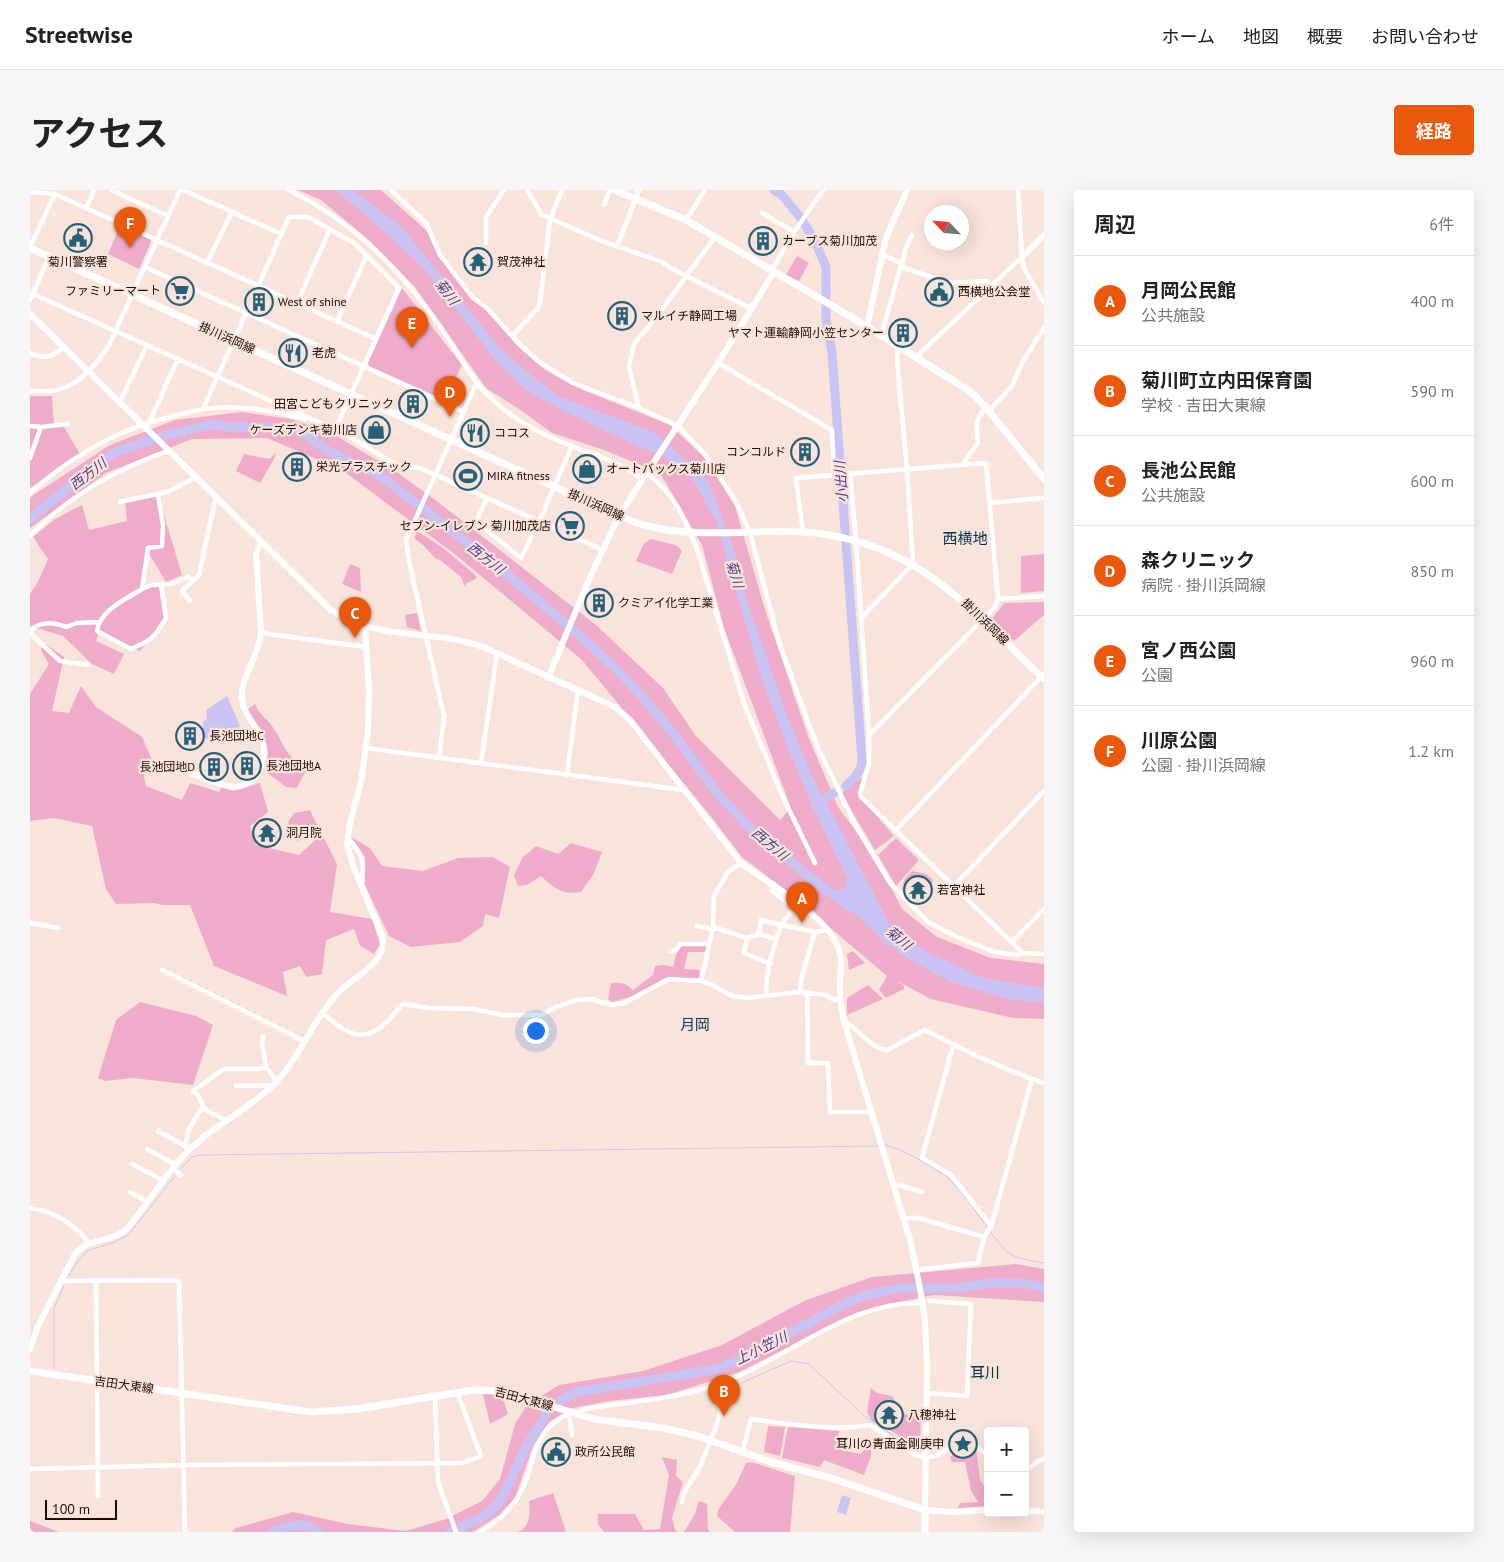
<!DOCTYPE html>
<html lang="ja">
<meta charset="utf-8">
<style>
:root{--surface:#fff;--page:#f6f6f6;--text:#222;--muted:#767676;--line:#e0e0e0;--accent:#ea580c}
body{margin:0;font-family:"PT Sans","Noto Sans JP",sans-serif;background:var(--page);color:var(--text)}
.controls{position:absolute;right:15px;bottom:15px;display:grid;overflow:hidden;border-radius:5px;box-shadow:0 5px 20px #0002}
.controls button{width:45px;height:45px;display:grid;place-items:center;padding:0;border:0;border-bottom:1px solid var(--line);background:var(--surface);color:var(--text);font:25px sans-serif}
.compass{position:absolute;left:894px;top:15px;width:45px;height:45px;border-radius:50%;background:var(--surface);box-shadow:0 5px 20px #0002;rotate:296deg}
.scale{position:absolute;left:15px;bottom:12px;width:72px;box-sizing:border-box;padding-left:5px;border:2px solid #1c0c04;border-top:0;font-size:14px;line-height:18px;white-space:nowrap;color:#1c0c04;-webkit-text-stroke:4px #f8e4da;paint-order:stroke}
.you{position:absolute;left:505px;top:840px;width:18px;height:18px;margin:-12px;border:4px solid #fff;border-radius:50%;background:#1a73e8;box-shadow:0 0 0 8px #1a73e833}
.badge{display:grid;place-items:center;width:32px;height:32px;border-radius:50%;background:var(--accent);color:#fff;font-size:16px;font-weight:700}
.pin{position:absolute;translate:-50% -41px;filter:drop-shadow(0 1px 2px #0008)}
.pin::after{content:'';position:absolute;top:26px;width:18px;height:15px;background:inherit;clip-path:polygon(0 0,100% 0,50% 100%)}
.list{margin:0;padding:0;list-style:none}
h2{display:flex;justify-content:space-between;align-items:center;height:65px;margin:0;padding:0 20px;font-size:21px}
h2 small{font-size:16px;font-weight:400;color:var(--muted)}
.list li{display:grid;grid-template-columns:32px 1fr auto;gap:15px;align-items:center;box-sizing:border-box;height:90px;padding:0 20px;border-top:1px solid var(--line)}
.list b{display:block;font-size:19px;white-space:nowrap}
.list p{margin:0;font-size:16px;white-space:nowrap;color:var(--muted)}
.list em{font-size:16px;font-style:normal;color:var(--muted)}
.map{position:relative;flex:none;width:1014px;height:1342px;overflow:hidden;border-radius:5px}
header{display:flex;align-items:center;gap:30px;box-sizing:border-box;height:70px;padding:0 25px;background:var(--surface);border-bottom:1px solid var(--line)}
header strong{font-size:24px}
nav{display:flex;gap:28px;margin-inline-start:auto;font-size:18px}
.intro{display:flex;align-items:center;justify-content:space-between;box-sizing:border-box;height:120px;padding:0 30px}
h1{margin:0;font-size:35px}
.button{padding:12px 22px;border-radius:5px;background:var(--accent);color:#fff;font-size:18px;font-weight:700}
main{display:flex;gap:30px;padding:0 30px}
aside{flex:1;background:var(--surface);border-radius:5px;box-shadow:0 5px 20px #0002}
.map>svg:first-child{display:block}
</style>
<header>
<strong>Streetwise</strong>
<nav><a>ホーム</a><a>地図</a><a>概要</a><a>お問い合わせ</a></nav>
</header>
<div class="intro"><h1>アクセス</h1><a class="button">経路</a></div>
<main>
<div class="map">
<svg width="1014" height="1342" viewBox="0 0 1014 1342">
<rect width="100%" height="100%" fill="#f8e4da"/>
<!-- green -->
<path fill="#efacca" d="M268,0H351L398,42L411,70L481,148L515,180L548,198L640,235L675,268L705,316L736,423L778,546L808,617L847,670L872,719L907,747L961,768L1014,774V829L983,828L901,809L867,791L874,796V799L856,808L849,800L857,786L758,702L712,667L679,624L552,470L426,365L312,280L237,248L162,249L76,283L0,338V308L2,306L80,255L145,230L212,222L260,229L298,241L368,283L404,309L566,435L633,498L666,546L750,630L761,618L694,438L672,355L630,283L574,260L522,243L492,221L456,198L385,97L340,51L291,10Z
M90,36L121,49V52L109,79L78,64Z
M767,66L779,73L769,91L756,85Z
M372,98L432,175L415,210L339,176L338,173Z
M0,206H22L24,235L34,237L50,264L0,298Z
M246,262L244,269L230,293L206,281L214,264L240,269Z
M128,305L152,385L136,392L118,362L112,398L131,395L136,426L132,435L110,461L69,442L66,451L94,464L84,484L62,474L33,446L0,436V404L8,392L18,369L3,347L25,329L52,315L59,340L97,331L95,311Z
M387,341L413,358L444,384L447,388L436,394L435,397L431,387L410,370L406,369L393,355L384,348Z
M621,349L646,355L652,361L642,384L606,371L614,353Z
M1014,364V401L991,403V366Z
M320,374L330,378L331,402L312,394Z
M1014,412V425L984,451L961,430L974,413Z
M387,423L391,441L377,437L375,425Z
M14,453L34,467L22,521L39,523L51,496L66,517L112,547L122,570L129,574L113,582L116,596L152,610L160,593L189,602L192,597L203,601L230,593L238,622L220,636L226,655L269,665L292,644L307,674L300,722L342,729L350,754L344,764L330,756L324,739L296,750L292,784L276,787L270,776L253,782L257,806L184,776L160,715H133L124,713L86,714L76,699L62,636L24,628L0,631V504L19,474L11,460Z
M225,514C229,525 238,529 244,539C256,557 255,568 278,576L267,598L256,597L235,581L238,563L232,541L217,520Z
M835,585L831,607L864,646L845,660L811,603Z
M280,620L288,637L286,645L267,651L258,632L264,623Z
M321,647L340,658L352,676L393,681L428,668L463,667L480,677L469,728L455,724L453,736L430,752L381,757L359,746L335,695V667Z
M866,648L889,670L866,696L848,665Z
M541,653L572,662L563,685L551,702C532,705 525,699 511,686L497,695L488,696L484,685L493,667L506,656L528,664Z
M882,681L896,684L903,690L900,707C886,711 883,711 872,700L874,690Z
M677,754V762H658L654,779L670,780L669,788H635L603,806L582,812L578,809L581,793C591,792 596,793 603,800L623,785L625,776L634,775L643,777L646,764L652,756Z
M823,761L835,773L819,780L817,764Z
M838,795L853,809L817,825V808Z
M110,812L166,826L183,835L163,895L103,888L75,891L68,888L86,830Z
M986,1074L1014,1079V1112L904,1105L863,1113L828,1122L709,1182L637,1205L579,1211L543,1218L520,1231L503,1256L485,1308L469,1325L443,1342H202L206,1338L263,1322L318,1334L376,1341L416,1329L452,1311L470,1289L485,1234L497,1215L529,1195L613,1181L692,1155L774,1111L842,1087Z
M841,1198L847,1203L862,1206L868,1217L879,1227L891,1225L890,1260L857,1238L842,1231L837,1222Z
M453,1204L472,1205L478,1224L460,1234Z
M738,1236L755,1237L750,1266L734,1262Z
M758,1237L809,1241L807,1259L830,1264L835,1259L841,1260V1266L834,1285L794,1270L790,1277L752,1268Z
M935,1254L946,1259L950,1290L958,1301V1316L928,1318L930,1313L948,1312L941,1301L935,1272H922L920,1267L925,1262V1259Z
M632,1267L647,1270L646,1286L653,1292L642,1328L645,1340L648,1342H574L568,1334V1324H605L614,1340L630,1339L639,1285Z
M722,1272L765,1286L760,1342H705L687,1326L688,1320L707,1293L716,1273Z
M523,1303L536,1342H487C501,1338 500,1323 499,1311Z
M669,1311L677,1314L678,1339L680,1342H654L665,1324Z
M0,1331L29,1342H0Z"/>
<!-- water -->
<path fill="#c9c3f3" d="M306,0H322L371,36L468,156L497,182L530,207L623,242L664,277L679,292L704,361L718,414L757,526L783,588L859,733L891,759L953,788L1014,798V812L982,810L921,792L877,768L853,751L830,727L805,712V701L814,699L818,690L782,615L758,558L731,487L686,331L662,288L634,266L607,256L536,222L497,201L468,173L394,78L345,33Z
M197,506L210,536L193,554L173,547V532L177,529L176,520Z
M812,1305L821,1308L816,1325L807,1322Z"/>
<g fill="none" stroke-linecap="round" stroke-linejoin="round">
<!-- stream -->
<path stroke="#c9c3f3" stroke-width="1" d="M0,308L22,311
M854,955C867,956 908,979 919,989C933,1002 945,1021 957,1037
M151,979L162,967L172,965L850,956
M960,1041C980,1068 980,1067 1014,1073
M39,1086L46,1074L57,1061L85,1052L98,1045L145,986
M24,1177V1118L34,1096
M711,1193L761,1171L779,1174L829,1221
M833,1225L888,1262"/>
<!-- river -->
<path stroke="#c9c3f3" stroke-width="9" d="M744,0L751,4L770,27L784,49L796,77V129L802,163L832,570C832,581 824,588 816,596
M0,329L57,282L85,262L140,244L184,234L196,237L249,238L268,241L276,245L300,262L347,284L389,315L473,381L548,444L586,479L609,503L643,543L686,602L722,640L796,700L814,711
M786,615L804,603
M242,1342C260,1336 272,1330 288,1342
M420,1342L450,1329L463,1319L471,1310L497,1255L514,1229L518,1219L533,1209L547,1202L687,1179L721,1164L814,1114L836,1105L871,1098H928L960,1093H992L1014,1097"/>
<!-- street -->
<path stroke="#fff" stroke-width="4.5" d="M81,0L138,26
M153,0L251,44
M259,0C326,34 369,78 412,139C427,161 440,188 460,207C482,230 512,244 541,256C567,266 589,272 612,289
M361,0L396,33L410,65L443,108L457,118L490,155L508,171L543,193L609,218L648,236L674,263L706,312L720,342L749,452L778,532L790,562L827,638L860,693L898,732L927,747L964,762L987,765L993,763L1014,764
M497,0L512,25L572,51L632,72L642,79L722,119
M988,0L992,67L994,78L1014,113
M0,2L25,4L346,149
M574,15L580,0
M56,18L64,0
M732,23L764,42
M656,30L675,0
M456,53V27L474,0
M0,57L25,4
M587,57L609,0
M851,64L873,74
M177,73L202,22
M115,77L434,222
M872,77L918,93L957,91L962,95
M742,80L764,42L793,0
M3,104L317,245L366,275L390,278L573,360
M0,110L19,67
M267,113L300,39
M307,131L337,65
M485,143L508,118L510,113L520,30L532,0
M851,146L876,58L882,45
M0,163C16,169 21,168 34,157
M886,167L992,67
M688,173L802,240L804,284
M0,201C9,201 19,202 28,200C51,194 69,172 80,153L150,0
M90,212L117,155
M609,218L599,177L604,154L624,130L685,47
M173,219C207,214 241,220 275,229
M959,221L982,196L993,171L1014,138
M119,233L148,169
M0,236L11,237L38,234
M0,268L11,237
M932,275L948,253C946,236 944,231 956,218
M616,283C644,302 655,329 667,359L715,516L751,603L785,673
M820,283L826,350L839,545V574L830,603L831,607L993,763
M0,303C32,274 71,250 112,235C132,228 153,224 173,219L259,27H278L324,53L369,98L305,240
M128,305L133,335L132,356L118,358L112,399C96,409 70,420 67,441L101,459C122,450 124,448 136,428L131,395
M457,308L446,332L491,368L509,332L542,256
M90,312L137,302L167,287
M960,313L1014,308
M773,342L766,288L956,273L968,409L965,417L839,545
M0,346C39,305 87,279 140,260
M112,399L122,395L141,394L158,387L164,390
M968,409L1014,406
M160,411L152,401L169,385L186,306
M831,428L883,374L877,279L867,170L868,156
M0,441C9,431 24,432 36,437L47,433L69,432
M0,443L30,471L58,475
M231,443L336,457
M336,558L654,600
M409,568L414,526L380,376L376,350L447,192
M451,573L467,464
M537,584L548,500
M865,641L1014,484
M318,648C332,663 336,673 331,694
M923,697L1014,601
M0,733L28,738
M667,736L682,739
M683,737L717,748L714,763L741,774
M729,744L731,730L751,735L764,718L742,701L744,694
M717,748L729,744L746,749
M982,752L1014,719
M641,761L646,760L650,754H679
M132,780L274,851
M671,791L683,737L684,706L698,682L711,673
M770,802L771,789L785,742L798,740
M777,802L778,873H798L800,922H841
M736,805C736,781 743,758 751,735L785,742
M292,823C316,841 330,857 357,832C363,826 367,819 373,814L399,818L444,819L472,825H511L526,817L547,810L561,809L582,815L594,813L639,789L671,791L682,795L703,806L716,808L770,802L796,805L804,810L810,809
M814,831C827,838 843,860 857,860L895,840C934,860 972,879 1014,893
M233,846L232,853L236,877
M923,856L892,968L921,985L961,1036
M206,896L238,895L240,898
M172,918L173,915L168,905L163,901L194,879H228L236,877L247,892
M128,941L157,957
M155,955L159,939L172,918L196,930
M117,959L146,975
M102,974L134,991
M143,979L151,985
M863,993L892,1002
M100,1002L118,1012
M0,1018C24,1021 43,1033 59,1053
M873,1028H889L954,1047
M887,1080L948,1073L954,1047L961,1037L1002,889
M30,1091L149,1090L155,1342
M66,1091L68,1306
M897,1203L937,1206L941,1114L900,1111
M405,1205L408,1292L426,1342
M539,1224L542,1245
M546,1224L555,1219C598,1212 643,1209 686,1195C756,1171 815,1111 892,1113
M712,1263L721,1229C755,1234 806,1241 840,1235C852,1242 877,1263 889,1266C918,1275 924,1232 958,1266
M0,1279L152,1275L432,1273L451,1266L427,1202
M995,1282L1008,1271L1014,1269
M652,1312C654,1297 663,1291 669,1278C678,1260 684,1242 690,1223C693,1212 694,1200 699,1189
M450,1342C472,1330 490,1311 497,1287C503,1269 506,1251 519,1237C525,1231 534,1227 541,1222"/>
<!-- secondary -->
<path stroke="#fff" stroke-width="6" d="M992,67L1014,45
M0,124L301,420C346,451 404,439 453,457L585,517L601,531L711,673C741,696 806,728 811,769C812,779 809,790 810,800C810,810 812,821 814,831L881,1053L891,1104L895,1130L897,1176L895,1320L925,1322L958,1320
M837,137L856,48L877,0
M518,488L560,387L589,326L688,173L744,82
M138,575C150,579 162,584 174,588C193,596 216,605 228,582C233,574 236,563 233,553C229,537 213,526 212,508C210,487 229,467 231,443L226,363L231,352
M0,1159L8,1136L45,1064C59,1047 82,1053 98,1038C118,1013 136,983 159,960C184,935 216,921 241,897C269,871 281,832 307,804C323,786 356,775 353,748L324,678L317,655L320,633L331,592L338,541L339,500L335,436
M995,1320L1014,1322"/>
<!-- primary -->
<path stroke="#fff" stroke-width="7" d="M585,0L656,30L818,125L935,198L944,205L959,221L1014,289
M0,58L589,326C599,329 608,334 618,336C666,349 725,339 774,342C887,350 938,418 1014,489
M0,1181L281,1222L327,1219L443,1200L472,1201L564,1229L633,1238L668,1246L741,1272L801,1288L895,1320V1342"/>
</g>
<!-- icons -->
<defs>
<symbol id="civic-ring" viewBox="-11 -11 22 22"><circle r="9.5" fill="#f8e4da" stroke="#265f78" stroke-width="1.5"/><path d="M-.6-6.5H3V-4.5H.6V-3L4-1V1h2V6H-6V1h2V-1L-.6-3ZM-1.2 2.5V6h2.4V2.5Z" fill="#265f78"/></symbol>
<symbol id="building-ring" viewBox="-11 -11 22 22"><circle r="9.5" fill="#f8e4da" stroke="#265f78" stroke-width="1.5"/><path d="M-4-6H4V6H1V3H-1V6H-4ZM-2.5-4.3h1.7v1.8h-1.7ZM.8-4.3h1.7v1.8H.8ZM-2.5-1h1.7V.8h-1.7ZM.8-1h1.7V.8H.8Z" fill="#265f78"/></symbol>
<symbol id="temple-ring" viewBox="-11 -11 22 22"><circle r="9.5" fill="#f8e4da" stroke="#265f78" stroke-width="1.5"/><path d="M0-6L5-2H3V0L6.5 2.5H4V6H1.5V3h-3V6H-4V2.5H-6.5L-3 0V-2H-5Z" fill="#265f78"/></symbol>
<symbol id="supermarket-ring" viewBox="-11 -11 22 22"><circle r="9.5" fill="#f8e4da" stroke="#265f78" stroke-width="1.5"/><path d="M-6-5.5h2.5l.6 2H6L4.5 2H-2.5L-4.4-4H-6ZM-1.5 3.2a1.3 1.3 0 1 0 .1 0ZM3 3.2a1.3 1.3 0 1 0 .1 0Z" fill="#265f78"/></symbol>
<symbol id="restaurant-ring" viewBox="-11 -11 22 22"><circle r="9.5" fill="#f8e4da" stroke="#265f78" stroke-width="1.5"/><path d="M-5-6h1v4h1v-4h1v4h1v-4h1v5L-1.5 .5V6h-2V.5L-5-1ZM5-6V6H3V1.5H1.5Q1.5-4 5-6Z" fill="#265f78"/></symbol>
<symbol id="shop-ring" viewBox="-11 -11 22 22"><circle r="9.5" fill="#f8e4da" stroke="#265f78" stroke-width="1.5"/><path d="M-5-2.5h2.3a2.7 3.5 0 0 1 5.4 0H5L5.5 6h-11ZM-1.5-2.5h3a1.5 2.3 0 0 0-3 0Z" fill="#265f78"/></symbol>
<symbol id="stadium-ring" viewBox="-11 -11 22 22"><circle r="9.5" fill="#f8e4da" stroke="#265f78" stroke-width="1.5"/><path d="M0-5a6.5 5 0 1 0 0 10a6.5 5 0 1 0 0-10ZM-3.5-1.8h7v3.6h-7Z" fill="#265f78"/></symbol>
<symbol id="sight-ring" viewBox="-11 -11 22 22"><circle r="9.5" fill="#f8e4da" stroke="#265f78" stroke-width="1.5"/><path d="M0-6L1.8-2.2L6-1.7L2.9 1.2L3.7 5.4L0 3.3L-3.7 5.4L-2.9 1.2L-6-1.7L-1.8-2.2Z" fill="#265f78"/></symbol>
</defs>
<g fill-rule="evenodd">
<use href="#civic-ring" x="32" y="32" width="32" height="32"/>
<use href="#building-ring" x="717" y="35" width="32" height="32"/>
<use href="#temple-ring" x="432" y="56" width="32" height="32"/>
<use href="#supermarket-ring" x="134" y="85" width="32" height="32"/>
<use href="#civic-ring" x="893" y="86" width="32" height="32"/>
<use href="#building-ring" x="213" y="96" width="32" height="32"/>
<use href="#building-ring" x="576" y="110" width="32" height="32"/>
<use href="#building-ring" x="857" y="127" width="32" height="32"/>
<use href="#restaurant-ring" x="247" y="147" width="32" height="32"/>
<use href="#building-ring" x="367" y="198" width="32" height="32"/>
<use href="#shop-ring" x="330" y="224" width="32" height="32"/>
<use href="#restaurant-ring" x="429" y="227" width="32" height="32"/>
<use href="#building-ring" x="759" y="246" width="32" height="32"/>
<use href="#building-ring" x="251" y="261" width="32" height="32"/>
<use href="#shop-ring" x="541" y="263" width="32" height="32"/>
<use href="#stadium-ring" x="422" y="270" width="32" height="32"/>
<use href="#supermarket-ring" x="524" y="320" width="32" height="32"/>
<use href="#building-ring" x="553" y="397" width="32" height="32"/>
<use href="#building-ring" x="144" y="530" width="32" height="32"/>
<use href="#building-ring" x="201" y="560" width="32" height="32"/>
<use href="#building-ring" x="168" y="561" width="32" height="32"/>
<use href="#temple-ring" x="221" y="627" width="32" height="32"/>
<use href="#temple-ring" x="872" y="684" width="32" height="32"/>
<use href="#temple-ring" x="843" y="1209" width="32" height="32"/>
<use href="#sight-ring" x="917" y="1238" width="32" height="32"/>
<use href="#civic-ring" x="510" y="1246" width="32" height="32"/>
</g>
<g text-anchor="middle" stroke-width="4.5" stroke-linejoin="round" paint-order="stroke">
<!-- poi labels -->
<g font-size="12" fill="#1c0c04" stroke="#f8e4da" text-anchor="start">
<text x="752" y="55">カーブス菊川加茂</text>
<text x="48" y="76" text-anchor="middle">菊川警察署</text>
<text x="467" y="76">賀茂神社</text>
<text x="131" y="105" text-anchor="end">ファミリーマート</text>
<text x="928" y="106">西横地公会堂</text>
<text x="248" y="116">West of shine</text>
<text x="611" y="130">マルイチ静岡工場</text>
<text x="854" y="147" text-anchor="end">ヤマト運輸静岡小笠センター</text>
<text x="282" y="167">老虎</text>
<text x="364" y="218" text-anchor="end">田宮こどもクリニック</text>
<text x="327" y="244" text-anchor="end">ケーズデンキ菊川店</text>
<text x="464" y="247">ココス</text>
<text x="756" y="266" text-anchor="end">コンコルド</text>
<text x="286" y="281">栄光プラスチック</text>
<text x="576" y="283">オートバックス菊川店</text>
<text x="457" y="290">MIRA fitness</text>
<text x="521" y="340" text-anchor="end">セブン-イレブン 菊川加茂店</text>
<text x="588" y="417">クミアイ化学工業</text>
<text x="179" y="550">長池団地C</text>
<text x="236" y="580">長池団地A</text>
<text x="165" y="581" text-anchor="end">長池団地D</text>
<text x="256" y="647">洞月院</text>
<text x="907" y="704">若宮神社</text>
<text x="878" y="1229">八穂神社</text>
<text x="914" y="1258" text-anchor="end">耳川の青面金剛庚申</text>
<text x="545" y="1266">政所公民館</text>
</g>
<!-- street labels -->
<g font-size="12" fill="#1c0c04" stroke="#f8e4da">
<text transform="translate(197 148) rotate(24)" y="4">掛川浜岡線</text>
<text transform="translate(566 315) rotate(24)" y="4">掛川浜岡線</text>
<text transform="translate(955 432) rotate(44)" y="4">掛川浜岡線</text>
<text transform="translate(94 1195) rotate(8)" y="4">吉田大東線</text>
<text transform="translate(494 1209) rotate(15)" y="4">吉田大東線</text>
</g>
<!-- water labels -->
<g font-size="14" font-style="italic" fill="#523b95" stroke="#f8e4da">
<text transform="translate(417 102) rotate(52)" y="5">菊川</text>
<text transform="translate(58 284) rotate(-38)" y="5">西方川</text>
<text transform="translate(811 292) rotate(-94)" y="5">小出川</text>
<text transform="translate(456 368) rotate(38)" y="5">西方川</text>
<text transform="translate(705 384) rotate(74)" y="5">菊川</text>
<text transform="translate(740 654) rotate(40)" y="5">西方川</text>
<text transform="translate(869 748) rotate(39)" y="5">菊川</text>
<text transform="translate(731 1158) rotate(-26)" y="5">上小笠川</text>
</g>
<!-- quarter labels -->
<g font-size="15" fill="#04364a" stroke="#f8e4da">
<text x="935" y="354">西横地</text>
<text x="665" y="840">月岡</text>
<text x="955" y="1188">耳川</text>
</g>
</g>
</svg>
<div class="controls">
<button>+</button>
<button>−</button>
</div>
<svg class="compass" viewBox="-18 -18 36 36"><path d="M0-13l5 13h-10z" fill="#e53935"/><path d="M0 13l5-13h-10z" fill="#767676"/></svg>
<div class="scale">100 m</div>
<div class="you"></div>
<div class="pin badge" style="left:772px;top:733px">A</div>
<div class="pin badge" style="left:694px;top:1226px">B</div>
<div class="pin badge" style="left:325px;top:448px">C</div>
<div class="pin badge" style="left:420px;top:227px">D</div>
<div class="pin badge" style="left:382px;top:158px">E</div>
<div class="pin badge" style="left:100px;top:58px">F</div>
</div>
<aside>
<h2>周辺<small>6件</small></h2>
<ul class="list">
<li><span class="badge">A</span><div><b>月岡公民館</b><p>公共施設</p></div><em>400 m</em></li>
<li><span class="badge">B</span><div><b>菊川町立内田保育園</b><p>学校 · 吉田大東線</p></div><em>590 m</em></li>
<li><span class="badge">C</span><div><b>長池公民館</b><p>公共施設</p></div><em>600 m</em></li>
<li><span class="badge">D</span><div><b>森クリニック</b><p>病院 · 掛川浜岡線</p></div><em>850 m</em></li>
<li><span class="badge">E</span><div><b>宮ノ西公園</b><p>公園</p></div><em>960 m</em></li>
<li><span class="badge">F</span><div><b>川原公園</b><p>公園 · 掛川浜岡線</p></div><em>1.2 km</em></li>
</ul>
</aside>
</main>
